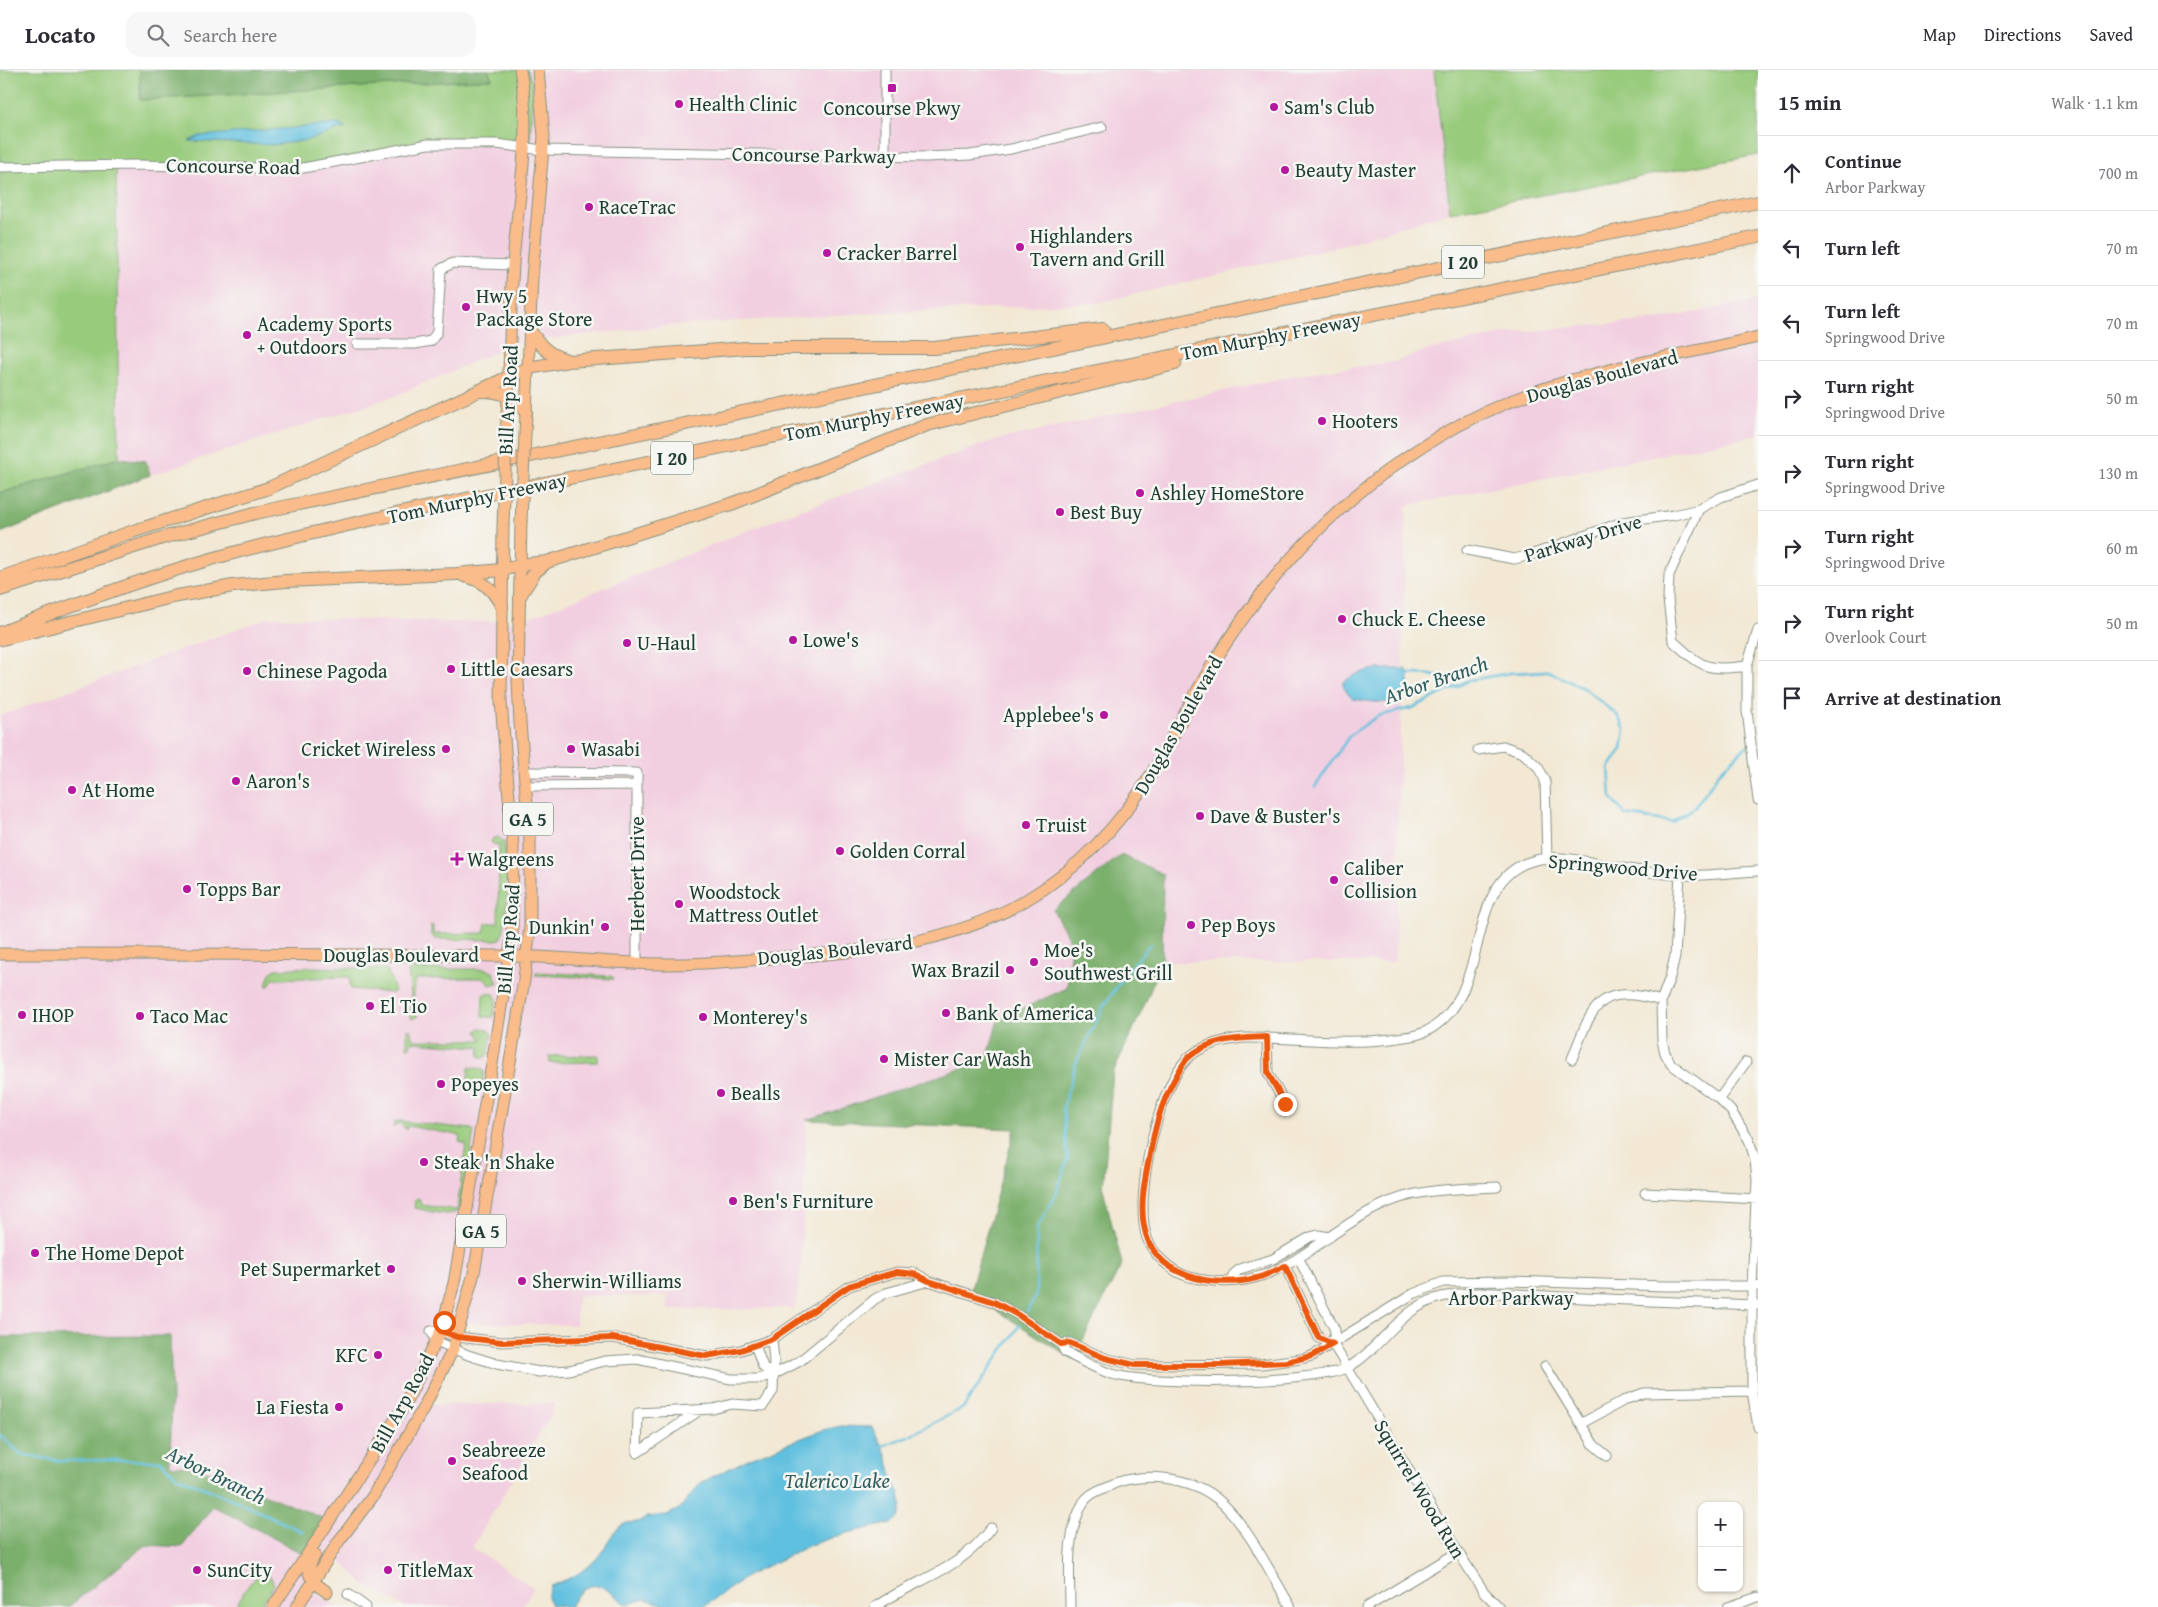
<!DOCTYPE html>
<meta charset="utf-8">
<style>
:root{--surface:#fff;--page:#f7f7f7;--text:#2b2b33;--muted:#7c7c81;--line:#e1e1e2}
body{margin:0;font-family:"Gentium Book Plus",serif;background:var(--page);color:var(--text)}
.controls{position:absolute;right:15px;bottom:15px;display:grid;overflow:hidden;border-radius:10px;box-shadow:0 1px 4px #0004}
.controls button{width:45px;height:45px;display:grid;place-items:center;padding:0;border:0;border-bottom:1px solid var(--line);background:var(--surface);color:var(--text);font:25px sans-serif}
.stop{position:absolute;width:15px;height:15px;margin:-11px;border:4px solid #ea580c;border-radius:50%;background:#fff}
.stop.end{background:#ea580c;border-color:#fff;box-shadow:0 1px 5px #0008}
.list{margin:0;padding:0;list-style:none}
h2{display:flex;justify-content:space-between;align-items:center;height:65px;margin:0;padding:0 20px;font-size:21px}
h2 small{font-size:16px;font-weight:400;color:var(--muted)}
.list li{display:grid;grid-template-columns:32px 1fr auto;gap:15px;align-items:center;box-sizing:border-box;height:75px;padding:0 20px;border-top:1px solid var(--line)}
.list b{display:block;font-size:19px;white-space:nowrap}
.list p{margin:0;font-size:16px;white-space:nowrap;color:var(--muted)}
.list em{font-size:16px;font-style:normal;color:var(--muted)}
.icon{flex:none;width:28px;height:28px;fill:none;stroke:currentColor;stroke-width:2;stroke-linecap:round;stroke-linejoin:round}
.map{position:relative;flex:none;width:1758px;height:1537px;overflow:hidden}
header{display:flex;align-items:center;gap:30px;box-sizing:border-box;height:70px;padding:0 25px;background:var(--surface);border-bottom:1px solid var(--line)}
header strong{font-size:24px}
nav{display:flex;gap:28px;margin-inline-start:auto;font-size:18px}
.search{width:350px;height:45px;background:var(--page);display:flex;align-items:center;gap:12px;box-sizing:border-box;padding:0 18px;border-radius:15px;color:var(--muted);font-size:19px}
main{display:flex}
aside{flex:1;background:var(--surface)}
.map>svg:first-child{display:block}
</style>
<header>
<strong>Locato</strong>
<div class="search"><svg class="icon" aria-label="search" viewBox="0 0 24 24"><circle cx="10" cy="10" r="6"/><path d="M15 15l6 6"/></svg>Search here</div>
<nav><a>Map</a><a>Directions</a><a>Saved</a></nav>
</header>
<main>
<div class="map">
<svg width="1758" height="1537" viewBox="0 0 1758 1537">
<rect width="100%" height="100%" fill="#f6f6f2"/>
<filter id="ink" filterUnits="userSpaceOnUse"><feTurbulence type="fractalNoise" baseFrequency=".02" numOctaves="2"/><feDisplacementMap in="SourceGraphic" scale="10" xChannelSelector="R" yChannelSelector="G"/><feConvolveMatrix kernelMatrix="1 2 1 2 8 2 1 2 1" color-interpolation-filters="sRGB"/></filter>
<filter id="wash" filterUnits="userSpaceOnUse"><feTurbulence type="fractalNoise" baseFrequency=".0096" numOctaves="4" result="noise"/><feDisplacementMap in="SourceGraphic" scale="20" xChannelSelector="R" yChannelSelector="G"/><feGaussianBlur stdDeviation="1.12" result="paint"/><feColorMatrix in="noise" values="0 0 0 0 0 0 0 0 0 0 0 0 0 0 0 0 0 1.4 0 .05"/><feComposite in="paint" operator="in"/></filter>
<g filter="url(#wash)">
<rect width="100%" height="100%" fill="#f2e8d4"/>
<!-- built -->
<path fill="#f2cfe0" d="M528,0H1434L1450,142L1336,177L1097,233L834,245L667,256L519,272L392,327L150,405L145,391L119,388L116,95L533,16Z
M1758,230V365L1406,436L1395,892H1162V870L992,973L987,990L807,1050L800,1211L795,1238L668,1240V1226H578L575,1255L462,1253L425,1335L555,1333L550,1346L472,1478L534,1518L522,1537H405L364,1514L331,1483L308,1519L339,1537H68L146,1475L182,1477L213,1436L307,1486L199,1398L170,1395L172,1328L170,1266L0,1267V646L270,547L442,552L521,551L779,448L992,371L1306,303L1394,292L1424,281L1507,263L1656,250Z"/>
<!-- green -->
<path fill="#98cb7c" stroke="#5c8458" d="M0,0H140V30L492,9L488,0H528L533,16L530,75L428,74L298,99L116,95L119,388L0,423Z
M1434,0H1758V85L1450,142Z
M498,767L504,772C506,791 511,858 499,870L435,869L431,865V855L433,856V864L484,863L486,853H498L499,775L493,774L491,772L493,768Z
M310,897L386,899L389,904L395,921L392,923L351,919L349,907L273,909L268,917L266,915L270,903L276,899Z
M412,899H487L494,903L498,913L489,915L484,908L416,909L412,941L418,946L412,949L409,944L411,923L408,902Z
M537,902L612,906L614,909L535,905Z
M486,923L494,924L497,929L493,948L482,946L483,925Z
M480,958L488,959L492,964L488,985L484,988L479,986L480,977L411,972L410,977H407V960L410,959L413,970H482L477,961Z
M598,985V992L550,993L549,986Z
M469,997L483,999L484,1001L482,1019H467Z
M399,1051L471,1059L474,1061L462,1138C452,1150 428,1140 414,1138L415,1130L419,1128L421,1135L457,1140L466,1074L459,1072L460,1066L457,1065L407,1056L406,1060L400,1053L393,1057L395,1052Z
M264,1504L271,1507L274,1515L260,1537H235C243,1525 249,1508 264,1504Z"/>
<!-- forest -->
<path fill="#7aaf6c" stroke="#4c7650" d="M140,0H488L492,9L140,30Z
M119,388L146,391L150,405L0,463V423Z
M1121,785L1163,804L1162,892L1144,936L1113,1003L1103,1119L1122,1194L1073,1289L986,1234L969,1226L1015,1059L807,1050L987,990L998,950L1067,918L1071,872L1053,840Z
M170,1266L172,1328L170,1395L199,1398L330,1451L307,1486L213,1436L182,1477L146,1475L68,1537H0V1267Z"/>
<!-- water -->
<path fill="#61c0df" stroke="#407e8a" d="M338,54L345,58L308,70L273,75L189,71L199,66Z
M1378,599H1406C1410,605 1409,608 1409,615C1406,641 1370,631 1353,629C1349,626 1343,618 1343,613C1352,604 1367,600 1378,599Z
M841,1356L872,1357L886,1384L895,1416L900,1424L902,1435L899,1448L892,1453L843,1464L810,1475L749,1505L703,1537H672L645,1529L627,1534C611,1526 599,1503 579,1524C575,1527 573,1533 569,1537L551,1535L547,1527L551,1516C571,1508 588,1501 601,1483C608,1474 613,1460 622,1455C631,1450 639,1455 647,1447L667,1445L679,1439L702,1412L750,1388L823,1360Z"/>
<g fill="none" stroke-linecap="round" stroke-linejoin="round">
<!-- stream -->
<path stroke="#61c0df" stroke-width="2.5" d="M1410,604C1423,604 1447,603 1449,620
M1315,717L1350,665L1378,646L1412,638L1470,610L1510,603L1548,601L1585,619L1617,645L1625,660L1622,679L1609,698L1611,727L1625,745L1672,752L1695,737L1721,700L1748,675
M1027,1242L1036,1225L1037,1158L1056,1124L1068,1088L1063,1038L1076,993L1103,937L1132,895L1151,874
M0,1365L21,1384L61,1391L106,1390L161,1391L176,1406L241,1433L303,1462
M882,1376L908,1366L963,1338L1020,1255"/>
</g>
</g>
<g filter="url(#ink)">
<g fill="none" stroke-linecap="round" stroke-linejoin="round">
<defs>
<path id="minor" d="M885,0V87
M0,97L138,95L298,99L428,74H496L543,80L926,87L970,85L1011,79L1102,57
M357,274H415L431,271L437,262L441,199L453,193L513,195
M1467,480L1514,489L1531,485L1623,452L1674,445L1699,439
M1758,560L1747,596V641L1758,730
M1747,596C1706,601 1703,598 1673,571L1668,529L1669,505L1699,439L1721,427L1758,415
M1478,680L1503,676L1523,683L1538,697L1545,710L1547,789
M524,702L637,703V894
M525,716L637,715
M1680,805L1675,886L1670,907L1661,931L1662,970L1665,983L1671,994L1719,1029L1731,1041L1749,1070L1755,1089L1757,1110L1752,1216V1321L1758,1357
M1267,967L1268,1003L1285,1034
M1572,989C1593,935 1598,913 1661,931
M1719,1029L1746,992
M1497,1117C1456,1119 1415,1118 1378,1137C1312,1169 1275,1229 1190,1207C1173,1203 1153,1185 1147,1168C1133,1128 1158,1017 1188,988C1203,974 1224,970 1244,968C1293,967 1342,975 1391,969C1402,967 1414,967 1425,962C1496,927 1460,811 1532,791C1561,782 1593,794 1622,798C1641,801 1660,804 1678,805C1704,807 1732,802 1758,801
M1645,1123L1758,1129
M1299,1189L1335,1260L1333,1274
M1285,1196L1319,1268L1333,1274L1458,1482L1484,1522L1499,1537
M929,1211L886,1223L875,1229L800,1291L773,1305L757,1309H731L637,1289L605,1291L569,1300L539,1302L497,1294L468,1285L436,1271L431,1261H441L457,1267L502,1272L613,1268L707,1286L741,1280L772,1269L849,1216L897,1202L915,1203L929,1211L994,1232L1018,1245L1061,1274L1065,1282C1081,1290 1098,1301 1116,1305C1153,1315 1318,1314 1349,1297C1387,1274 1402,1231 1452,1225C1486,1220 1527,1225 1562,1227C1627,1230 1692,1233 1758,1235
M1231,1211L1234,1204L1240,1199L1273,1189L1310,1167L1318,1165L1330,1167
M1061,1274L1070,1273L1105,1288L1135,1295H1152L1261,1294L1301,1289L1312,1286L1413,1224L1443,1212L1509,1211L1665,1216H1758
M755,1275L763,1297L773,1305
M1545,1296L1594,1375L1607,1386
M700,1340L637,1383L638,1343L713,1339L732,1334L763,1336L773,1321L774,1291L772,1269
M1582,1353L1627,1329L1644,1323L1752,1321
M348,1524L366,1537
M875,1537C917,1508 959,1502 991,1458
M1070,1537C1070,1500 1065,1467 1083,1433C1087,1426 1096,1421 1104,1418C1140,1400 1192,1405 1222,1433C1249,1458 1271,1504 1291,1537
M1367,1537L1458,1482
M1728,1537L1758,1527"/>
<path id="major" d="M526,343L532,208L544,66L538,0
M507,346C510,295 510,244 513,194C517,131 533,63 520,0
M0,884C168,884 335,884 503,886C547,886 590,891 633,893C680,896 727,892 774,888C861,882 950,875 1026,830C1079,799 1120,755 1152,703C1173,669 1190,631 1211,597C1288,470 1400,367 1543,319C1612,296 1687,284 1758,267
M315,1485C303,1504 310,1510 327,1522
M273,1537L403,1338L441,1261L454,1213L492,994L512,867L513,775L501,632L503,456
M297,1537L339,1471L373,1426L425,1335L453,1279L474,1203L524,910L530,856V769L520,653L518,611L521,452"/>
<path id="highway" d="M530,260C540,276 548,285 567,290
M481,321C501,321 515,326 526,343
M464,506C483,510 493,519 502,537
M0,508L131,462L269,418L528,298L569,291L746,278H934L1103,259
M0,520L162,468L255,443L1758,132
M520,526L535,502L547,492
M0,563C76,533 154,504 233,483C310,462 388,446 466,429L1758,167
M2,569L172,527L233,516L285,511L456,504L502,500L527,494L547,492L734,433L927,355L1175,294"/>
</defs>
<!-- minor casing -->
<use href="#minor" stroke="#889284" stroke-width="11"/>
<!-- major casing -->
<use href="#major" stroke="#889284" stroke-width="13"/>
<!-- highway casing -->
<use href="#highway" stroke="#889284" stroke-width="14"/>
<!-- minor -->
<use href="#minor" stroke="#fff" stroke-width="9"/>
<!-- major -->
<use href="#major" stroke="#f9bc8a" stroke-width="11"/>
<!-- highway -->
<use href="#highway" stroke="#f9bc8a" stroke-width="12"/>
<defs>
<path id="major-bridge" d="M521,452L526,343
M503,456L507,346"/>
</defs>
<!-- major-bridge casing -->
<use href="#major-bridge" stroke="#889284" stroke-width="13" stroke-linecap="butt"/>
<!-- major-bridge -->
<use href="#major-bridge" stroke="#f9bc8a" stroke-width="11"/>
</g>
</g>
<g fill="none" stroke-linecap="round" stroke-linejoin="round" filter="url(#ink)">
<!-- route -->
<path stroke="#ea580c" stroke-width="6" d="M444,1252L441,1261L457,1267L502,1272L613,1268L706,1286L741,1280L772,1269L849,1216L897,1202L915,1204L929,1211L994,1232L1018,1245L1061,1274L1070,1273L1105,1288L1135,1295H1221L1286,1292L1312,1286L1333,1274L1319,1268L1285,1196C1276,1200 1267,1205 1257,1208C1214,1219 1153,1208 1144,1156C1139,1130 1147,1099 1152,1074C1157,1048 1164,1026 1178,1003C1181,998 1184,992 1188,988C1210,968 1240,968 1267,967L1268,1003L1285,1034"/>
</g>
<!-- markers -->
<g fill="#b5179e" stroke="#f6f6f2" stroke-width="2">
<rect x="887" y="13" width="10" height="10" rx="2.5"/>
<circle cx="679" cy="34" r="5"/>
<circle cx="1274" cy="37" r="5"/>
<circle cx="1285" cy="100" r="5"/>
<circle cx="589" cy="137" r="5"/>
<circle cx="1020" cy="177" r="5"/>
<circle cx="827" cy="183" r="5"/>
<circle cx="466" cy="237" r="5"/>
<circle cx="247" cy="265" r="5"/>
<circle cx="1322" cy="351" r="5"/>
<circle cx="1140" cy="423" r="5"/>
<circle cx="1060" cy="442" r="5"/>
<circle cx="1342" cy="549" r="5"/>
<circle cx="793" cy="570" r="5"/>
<circle cx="627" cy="573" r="5"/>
<circle cx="451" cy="599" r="5"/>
<circle cx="247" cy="601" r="5"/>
<circle cx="1104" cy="645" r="5"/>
<circle cx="446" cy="679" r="5"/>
<circle cx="571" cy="679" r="5"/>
<circle cx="236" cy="711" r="5"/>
<circle cx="72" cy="720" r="5"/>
<circle cx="1200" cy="746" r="5"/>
<circle cx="1026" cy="755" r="5"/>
<circle cx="840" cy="781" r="5"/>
<path d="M454.5 781.5h5v5h5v5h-5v5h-5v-5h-5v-5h5z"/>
<circle cx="1334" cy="810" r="5"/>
<circle cx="187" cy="819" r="5"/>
<circle cx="679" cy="834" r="5"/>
<circle cx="1191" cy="855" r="5"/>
<circle cx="605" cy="857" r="5"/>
<circle cx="1034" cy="892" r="5"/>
<circle cx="1010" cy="900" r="5"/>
<circle cx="370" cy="936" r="5"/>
<circle cx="946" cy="943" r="5"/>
<circle cx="22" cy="945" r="5"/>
<circle cx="140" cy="946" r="5"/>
<circle cx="703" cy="947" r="5"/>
<circle cx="884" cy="989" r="5"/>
<circle cx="441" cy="1014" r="5"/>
<circle cx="721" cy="1023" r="5"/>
<circle cx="424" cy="1092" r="5"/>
<circle cx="733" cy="1131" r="5"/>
<circle cx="35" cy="1183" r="5"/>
<circle cx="391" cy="1199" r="5"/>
<circle cx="522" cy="1211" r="5"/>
<circle cx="378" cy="1285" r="5"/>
<circle cx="339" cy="1337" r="5"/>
<circle cx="452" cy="1391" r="5"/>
<circle cx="197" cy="1500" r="5"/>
<circle cx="388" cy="1500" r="5"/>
</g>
<g text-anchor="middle" stroke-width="5" stroke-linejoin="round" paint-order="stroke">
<!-- shield labels -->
<g fill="#f6f6f2" stroke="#60746d" stroke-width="1">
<rect x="1442" y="175.5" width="42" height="33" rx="4"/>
<rect x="651" y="371.5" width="42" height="33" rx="4"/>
<rect x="503" y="732.5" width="50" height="33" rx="4"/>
<rect x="456" y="1144.5" width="50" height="33" rx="4"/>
</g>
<g font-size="19" font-weight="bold" fill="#1f3d34">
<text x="1463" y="199">I 20</text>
<text x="672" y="395">I 20</text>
<text x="528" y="756">GA 5</text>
<text x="481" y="1168">GA 5</text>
</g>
<!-- poi labels -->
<g font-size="20" fill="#1f3d34" stroke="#f6f6f2" text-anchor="start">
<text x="689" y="41">Health Clinic</text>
<text x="1284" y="44">Sam's Club</text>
<text x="892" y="45" text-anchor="middle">Concourse Pkwy</text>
<text x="1295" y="107">Beauty Master</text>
<text x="599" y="144">RaceTrac</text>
<text x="1030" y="173">Highlanders<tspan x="1030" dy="23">Tavern and Grill</tspan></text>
<text x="837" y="190">Cracker Barrel</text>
<text x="476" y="233">Hwy 5<tspan x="476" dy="23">Package Store</tspan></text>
<text x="257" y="261">Academy Sports<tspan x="257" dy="23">+ Outdoors</tspan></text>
<text x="1332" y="358">Hooters</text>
<text x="1150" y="430">Ashley HomeStore</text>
<text x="1070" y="449">Best Buy</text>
<text x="1352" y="556">Chuck E. Cheese</text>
<text x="803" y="577">Lowe's</text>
<text x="637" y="580">U-Haul</text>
<text x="461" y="606">Little Caesars</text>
<text x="257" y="608">Chinese Pagoda</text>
<text x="1094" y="652" text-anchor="end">Applebee's</text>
<text x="436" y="686" text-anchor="end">Cricket Wireless</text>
<text x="581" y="686">Wasabi</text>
<text x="246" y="718">Aaron's</text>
<text x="82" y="727">At Home</text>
<text x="1210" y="753">Dave &amp; Buster's</text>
<text x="1036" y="762">Truist</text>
<text x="850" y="788">Golden Corral</text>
<text x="467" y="796">Walgreens</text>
<text x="1344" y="805">Caliber<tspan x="1344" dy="23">Collision</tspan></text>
<text x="197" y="826">Topps Bar</text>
<text x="689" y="829">Woodstock<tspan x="689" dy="23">Mattress Outlet</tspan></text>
<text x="1201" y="862">Pep Boys</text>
<text x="595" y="864" text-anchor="end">Dunkin'</text>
<text x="1044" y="887">Moe's<tspan x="1044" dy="23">Southwest Grill</tspan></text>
<text x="1000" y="907" text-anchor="end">Wax Brazil</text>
<text x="380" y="943">El Tio</text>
<text x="956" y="950">Bank of America</text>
<text x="32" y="952">IHOP</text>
<text x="150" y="953">Taco Mac</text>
<text x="713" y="954">Monterey's</text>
<text x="894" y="996">Mister Car Wash</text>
<text x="451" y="1021">Popeyes</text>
<text x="731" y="1030">Bealls</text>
<text x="434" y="1099">Steak 'n Shake</text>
<text x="743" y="1138">Ben's Furniture</text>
<text x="45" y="1190">The Home Depot</text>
<text x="381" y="1206" text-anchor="end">Pet Supermarket</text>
<text x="532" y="1218">Sherwin-Williams</text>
<text x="368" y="1292" text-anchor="end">KFC</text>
<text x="329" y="1344" text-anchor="end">La Fiesta</text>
<text x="462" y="1387">Seabreeze<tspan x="462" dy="23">Seafood</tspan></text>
<text x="207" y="1507">SunCity</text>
<text x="398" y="1507">TitleMax</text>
</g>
<!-- street labels -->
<g font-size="20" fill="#1f3d34" stroke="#f6f6f2">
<text transform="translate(814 85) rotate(1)" y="7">Concourse Parkway</text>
<text transform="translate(233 96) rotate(1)" y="7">Concourse Road</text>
<text transform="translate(1271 266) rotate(-11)" y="7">Tom Murphy Freeway</text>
<text transform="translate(1602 306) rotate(-15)" y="7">Douglas Boulevard</text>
<text transform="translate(508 330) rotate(-87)" y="7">Bill Arp Road</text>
<text transform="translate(874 347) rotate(-11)" y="7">Tom Murphy Freeway</text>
<text transform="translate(477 428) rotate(-12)" y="7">Tom Murphy Freeway</text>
<text transform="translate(1583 468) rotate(-17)" y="7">Parkway Drive</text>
<text transform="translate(1178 655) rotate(-60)" y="7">Douglas Boulevard</text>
<text transform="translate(1623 797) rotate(5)" y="7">Springwood Drive</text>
<text transform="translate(637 804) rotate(-90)" y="7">Herbert Drive</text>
<text transform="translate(508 869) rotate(-85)" y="7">Bill Arp Road</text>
<text transform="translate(835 880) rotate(-6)" y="7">Douglas Boulevard</text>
<text x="401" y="892">Douglas Boulevard</text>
<text x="1511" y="1235">Arbor Parkway</text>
<text transform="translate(402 1333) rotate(-61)" y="7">Bill Arp Road</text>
<text transform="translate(1420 1419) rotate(59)" y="7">Squirrel Wood Run</text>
</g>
<!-- water labels -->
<g font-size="21" font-style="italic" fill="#305e5f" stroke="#f6f6f2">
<text transform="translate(1436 610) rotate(-19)" y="7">Arbor Branch</text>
<text transform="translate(216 1405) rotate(26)" y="7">Arbor Branch</text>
<text x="837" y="1418">Talerico Lake</text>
</g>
</g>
</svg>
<div class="controls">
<button>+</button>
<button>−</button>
</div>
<div class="stop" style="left:444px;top:1252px"></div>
<div class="stop end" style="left:1285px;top:1034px"></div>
</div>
<aside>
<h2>15 min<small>Walk · 1.1 km</small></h2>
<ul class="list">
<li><svg class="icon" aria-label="ahead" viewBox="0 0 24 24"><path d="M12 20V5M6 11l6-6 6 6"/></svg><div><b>Continue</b><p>Arbor Parkway</p></div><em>700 m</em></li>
<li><svg class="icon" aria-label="left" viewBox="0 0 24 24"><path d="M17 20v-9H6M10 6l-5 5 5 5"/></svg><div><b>Turn left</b></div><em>70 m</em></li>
<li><svg class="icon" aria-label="left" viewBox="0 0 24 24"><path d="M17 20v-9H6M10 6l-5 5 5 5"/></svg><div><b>Turn left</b><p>Springwood Drive</p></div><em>70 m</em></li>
<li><svg class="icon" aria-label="right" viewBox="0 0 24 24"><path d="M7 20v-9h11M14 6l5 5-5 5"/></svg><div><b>Turn right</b><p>Springwood Drive</p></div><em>50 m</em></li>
<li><svg class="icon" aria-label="right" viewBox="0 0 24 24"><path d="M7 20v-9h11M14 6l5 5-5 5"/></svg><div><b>Turn right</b><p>Springwood Drive</p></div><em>130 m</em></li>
<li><svg class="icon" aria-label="right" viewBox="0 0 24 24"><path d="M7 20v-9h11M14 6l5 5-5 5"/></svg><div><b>Turn right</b><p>Springwood Drive</p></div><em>60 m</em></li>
<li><svg class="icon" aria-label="right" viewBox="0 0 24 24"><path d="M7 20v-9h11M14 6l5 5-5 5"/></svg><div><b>Turn right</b><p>Overlook Court</p></div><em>50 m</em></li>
<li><svg class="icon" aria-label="arrive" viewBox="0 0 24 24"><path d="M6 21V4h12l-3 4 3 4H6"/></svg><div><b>Arrive at destination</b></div></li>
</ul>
</aside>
</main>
